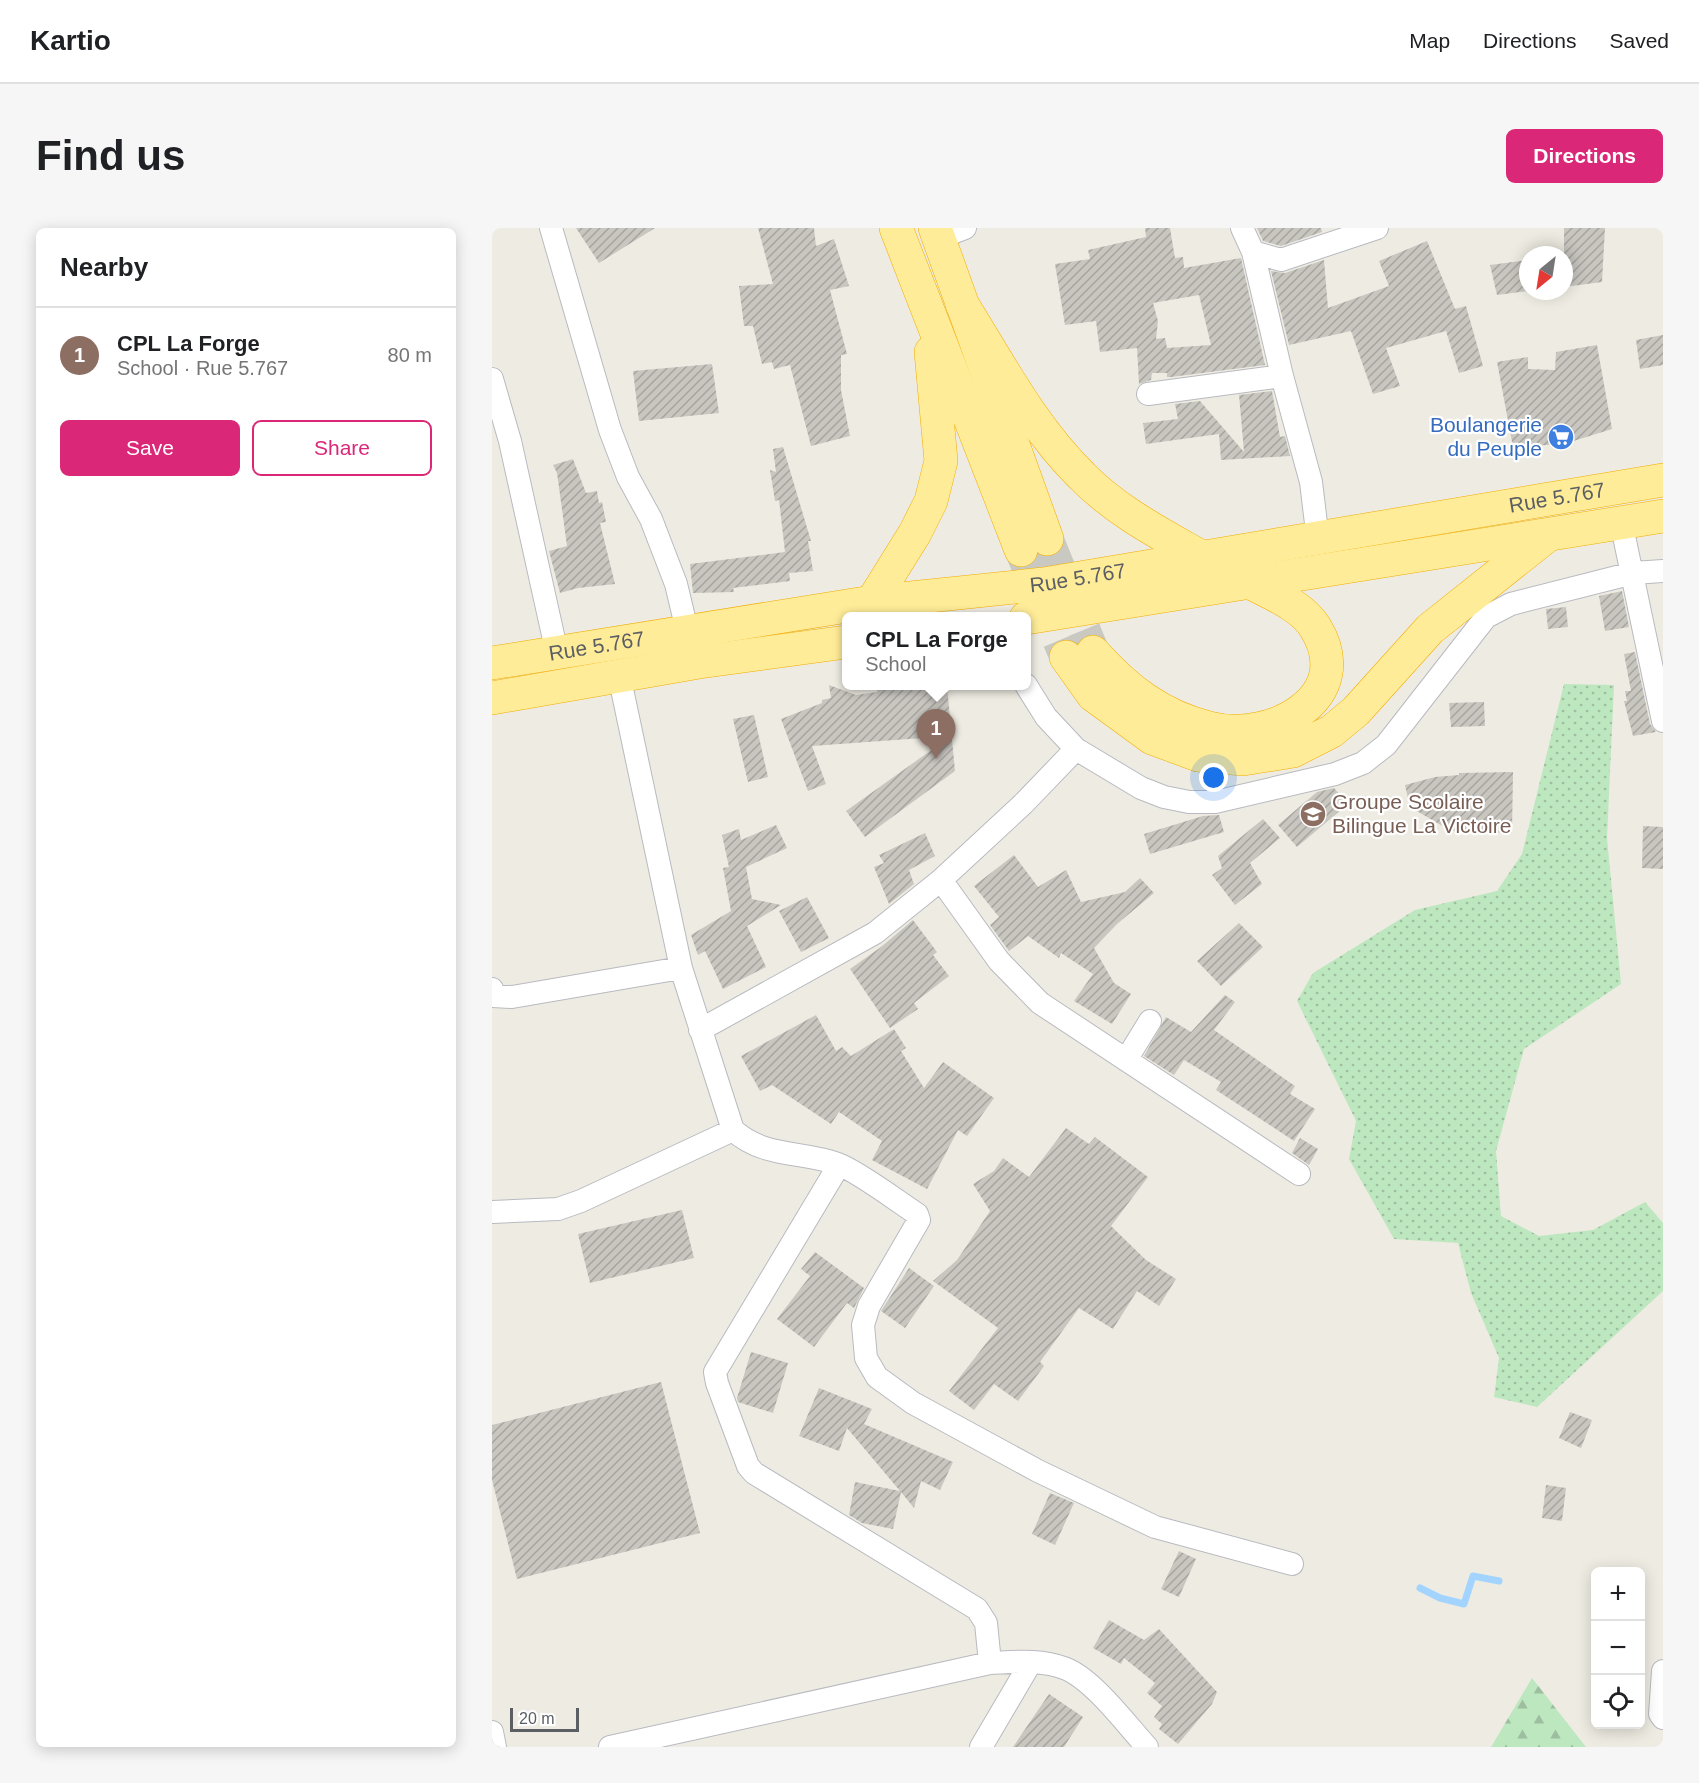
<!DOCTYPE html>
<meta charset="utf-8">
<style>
:root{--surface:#fff;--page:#f6f6f6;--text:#202124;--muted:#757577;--line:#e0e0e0;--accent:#db2777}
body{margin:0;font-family:Arial,sans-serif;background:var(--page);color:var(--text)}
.controls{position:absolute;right:18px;bottom:18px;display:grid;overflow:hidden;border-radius:9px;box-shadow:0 3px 15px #0003}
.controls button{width:54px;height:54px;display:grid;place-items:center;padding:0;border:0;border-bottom:2px solid var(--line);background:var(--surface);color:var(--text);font:30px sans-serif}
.compass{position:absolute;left:1027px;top:18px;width:54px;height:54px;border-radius:50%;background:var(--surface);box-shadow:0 3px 15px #0003;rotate:210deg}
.scale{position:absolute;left:18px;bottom:15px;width:69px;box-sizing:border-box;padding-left:6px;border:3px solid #5b5f64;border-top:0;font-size:16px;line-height:21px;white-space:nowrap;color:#5b5f64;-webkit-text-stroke:4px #fff;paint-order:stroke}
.you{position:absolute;left:722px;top:550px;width:21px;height:21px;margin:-15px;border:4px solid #fff;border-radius:50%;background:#1a73e8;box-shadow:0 0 0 9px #1a73e833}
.badge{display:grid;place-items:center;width:39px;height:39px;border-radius:50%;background:var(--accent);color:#fff;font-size:20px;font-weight:700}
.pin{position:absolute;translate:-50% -50px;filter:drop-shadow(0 2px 3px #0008)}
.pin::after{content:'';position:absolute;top:32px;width:21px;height:18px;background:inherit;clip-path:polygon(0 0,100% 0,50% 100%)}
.popup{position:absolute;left:350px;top:384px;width:189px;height:78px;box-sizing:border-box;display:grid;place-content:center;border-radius:9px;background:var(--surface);filter:drop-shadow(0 2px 4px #0005);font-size:20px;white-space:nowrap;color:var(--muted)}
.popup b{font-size:22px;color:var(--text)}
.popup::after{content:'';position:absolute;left:50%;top:100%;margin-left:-12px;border:12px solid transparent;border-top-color:var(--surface)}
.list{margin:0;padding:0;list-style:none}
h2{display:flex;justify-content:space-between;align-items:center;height:78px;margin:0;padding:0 24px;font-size:26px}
h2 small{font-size:20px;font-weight:400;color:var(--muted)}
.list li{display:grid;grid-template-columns:39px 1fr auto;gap:18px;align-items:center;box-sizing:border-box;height:96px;padding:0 24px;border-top:2px solid var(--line)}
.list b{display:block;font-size:22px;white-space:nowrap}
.list p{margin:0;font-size:20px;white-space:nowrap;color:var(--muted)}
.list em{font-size:20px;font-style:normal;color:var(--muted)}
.actions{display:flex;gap:12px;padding:18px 24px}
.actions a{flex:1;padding:14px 0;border:2px solid var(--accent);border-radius:9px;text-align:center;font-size:21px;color:var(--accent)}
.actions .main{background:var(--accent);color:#fff}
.icon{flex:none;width:33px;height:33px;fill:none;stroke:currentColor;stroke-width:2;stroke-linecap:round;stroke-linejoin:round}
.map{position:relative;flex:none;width:1171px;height:1519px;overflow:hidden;border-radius:9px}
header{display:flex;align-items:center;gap:36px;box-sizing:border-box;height:84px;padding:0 30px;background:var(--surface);border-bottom:2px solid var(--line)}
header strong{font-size:28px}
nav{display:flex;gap:33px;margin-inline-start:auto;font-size:21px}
.intro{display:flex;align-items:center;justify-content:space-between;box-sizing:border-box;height:144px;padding:0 36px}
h1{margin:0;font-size:42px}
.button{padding:15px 27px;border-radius:9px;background:var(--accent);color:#fff;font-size:21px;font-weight:700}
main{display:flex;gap:36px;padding:0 36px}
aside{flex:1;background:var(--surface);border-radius:9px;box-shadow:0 3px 15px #0003}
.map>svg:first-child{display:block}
</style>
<header>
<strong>Kartio</strong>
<nav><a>Map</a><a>Directions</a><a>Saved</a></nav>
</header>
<div class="intro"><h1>Find us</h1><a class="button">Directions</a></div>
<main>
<aside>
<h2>Nearby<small></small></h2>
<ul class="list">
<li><span class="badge" style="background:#8d6e63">1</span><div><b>CPL La Forge</b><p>School · Rue 5.767</p></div><em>80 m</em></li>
</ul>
<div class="actions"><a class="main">Save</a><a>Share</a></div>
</aside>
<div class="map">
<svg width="1171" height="1519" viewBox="0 0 1171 1519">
<defs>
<pattern id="grass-dots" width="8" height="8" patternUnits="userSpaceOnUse" patternTransform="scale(1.5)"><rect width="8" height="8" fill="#bde7bf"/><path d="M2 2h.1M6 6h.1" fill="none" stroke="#9dbe9f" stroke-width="1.8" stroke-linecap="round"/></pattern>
<pattern id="forest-firs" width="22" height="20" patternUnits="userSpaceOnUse" patternTransform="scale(1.5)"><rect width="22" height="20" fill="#bde7bf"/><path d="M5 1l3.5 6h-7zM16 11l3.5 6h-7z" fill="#9dbe9f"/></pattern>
<pattern id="building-hatch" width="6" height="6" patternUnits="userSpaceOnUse" patternTransform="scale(1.5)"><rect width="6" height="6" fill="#c9c6c0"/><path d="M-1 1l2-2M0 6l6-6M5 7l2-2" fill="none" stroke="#a6a4a0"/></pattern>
</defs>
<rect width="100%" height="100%" fill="#eeece2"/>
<!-- grass -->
<path fill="url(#grass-dots)" d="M1072,456L1122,457L1115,610L1129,756L1032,821L1004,923L1009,988L1047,1008L1101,1002L1153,974L1171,995V1063L1045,1179L1002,1169L1007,1130L979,1065L966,1015L902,1011L857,931L864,893L805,773L821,745L923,682L1005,663L1030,626Z"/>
<!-- forest -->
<path fill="url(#forest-firs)" d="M1040,1450L1094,1519H999Z"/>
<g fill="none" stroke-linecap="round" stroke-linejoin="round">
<!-- stream -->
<path stroke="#a2d4ff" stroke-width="7" d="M928,1360L948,1370L972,1376L981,1348L1007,1353"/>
</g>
<!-- building -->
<path fill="url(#building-hatch)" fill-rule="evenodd" d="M84,0H163L107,35Z
M266,0H322L324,18L342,11L357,58L338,62L355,126L349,127V162L358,208L319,218L298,137L282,141L280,134L270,136L261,98H252L247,58L281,56Z
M653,0H678L683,30L691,29L692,40L749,30L773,137L679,149H675V145H660L659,152L647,156L645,120L608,124L604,93L573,97L563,36L598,31L596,22L654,9ZM707,67L719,117L675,120L673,110L664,111L666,93L661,75Z
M765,0H829L830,4L789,18L771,13Z
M1072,0H1113L1110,54L1072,59Z
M935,13L963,81L974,78L991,138L967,145L954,103L894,120L908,158L881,166L859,103L797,117L779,43L793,45L832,32L836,80L897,58L887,33Z
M1036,32V63L1005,67L998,37Z
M1171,107V137L1148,141L1144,112Z
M1105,117L1120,201L1072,216L1021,219L1005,134L1036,129V141L1063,142L1064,124Z
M220,136L227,185L147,193L141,143Z
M780,163L788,209L793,208L798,228L729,232L727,206L654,216L651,195L686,191L683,176L708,173L752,224L747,167Z
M291,219L319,313H316L321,343L297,345L298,353L241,360L242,364L201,365L198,336L293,324L287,272L283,273L278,242L284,244L281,221Z
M81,231L94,265L105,263L107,275L110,274L114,294L108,295L123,356L86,360L68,365L57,323L75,318L65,245L61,237Z
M1130,363L1137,399L1113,403L1107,368Z
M1074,379L1076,399L1056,401L1054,381Z
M1143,424L1158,496L1164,504L1141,508L1132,473H1135L1133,463H1139L1132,426Z
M337,457L364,467L385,464V458H455L463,543L373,609L354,583L459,508L320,518L334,556L316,563L289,491L330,475V472L339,470Z
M992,474L993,498L959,499L957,475Z
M262,487L276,549L256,554L241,491Z
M1021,544L1020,605L959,603L918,579L913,557L943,549L967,547V545Z
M842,560L856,576L805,619L786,597L825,564Z
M727,587L732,604L658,626L652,606L711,588Z
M771,591L788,610L758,635L770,656L743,677L720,647L730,640L726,628Z
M284,597L295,620L254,639L260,671L289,677L255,698L274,739L231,761L213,723L206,727L199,707L239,683L231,640L237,639L230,607L247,601L249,612Z
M1151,598L1171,599V641L1150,640Z
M433,605L443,628L417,642L422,656L397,676L382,639L392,635L387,627Z
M522,627L546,659L574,642L589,674L633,664L648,650L662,665L625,696L602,720L622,755L639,766L620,796L582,773L601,746L569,725L567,730L536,708L517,723L498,697L507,689L482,658Z
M315,669L337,710L309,724L287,683Z
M421,692L445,724L441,727L457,748L422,775L426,781L398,800L358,741L389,719Z
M747,695L771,719L729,758L705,733Z
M733,767L743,774L722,802L803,858L798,866L823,881L802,913L724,862L729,854L692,832L682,847L652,828L674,789L699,804Z
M324,787L344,823L350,819L359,828L402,801L414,820L409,823L432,860L451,834L502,870L475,908L466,902L435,961L380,932L390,913L347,884L339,896L280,857L268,863L249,828Z
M574,900L597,916L603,909L656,949L619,998L654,1032L684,1051L667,1078L645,1063L621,1101L587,1080L548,1134L552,1138L526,1173L502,1156L482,1182L457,1163L506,1100L441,1053L465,1032L498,983L481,956L502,943L511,930L537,949Z
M808,910L826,921L817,937L800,925Z
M190,982L202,1030L98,1055L86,1006Z
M323,1024L372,1060L362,1080L355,1075L322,1119L285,1091L318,1048L309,1041Z
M417,1040L442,1058L413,1100L389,1083Z
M259,1124L296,1135L281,1185L246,1174L245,1170Z
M169,1154L208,1305L25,1351L0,1252V1197Z
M327,1160L380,1181L372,1196L461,1234L448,1262L429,1253L422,1280L409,1264L401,1301L370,1295L357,1287L363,1254L408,1263L355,1200L347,1223L307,1208Z
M1078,1184L1100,1192L1089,1220L1067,1210Z
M1054,1257L1074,1260L1070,1293L1050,1290Z
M558,1265L582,1275L563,1317L540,1306Z
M687,1323L704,1331L687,1369L669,1361Z
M617,1392L652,1412L667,1401L725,1464L720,1476L686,1516L667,1501L670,1496L662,1489L670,1478L655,1465L663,1455L632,1430L629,1436L601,1420Z
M557,1466L591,1489L572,1519H521Z"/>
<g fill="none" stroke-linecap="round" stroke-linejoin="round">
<!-- trunk-tunnel -->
<path stroke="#c9c9c2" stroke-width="33" stroke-dasharray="33 16" stroke-linecap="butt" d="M555,311L601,424
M529,322L574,429"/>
<defs>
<path id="minor" d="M59,0L118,202L136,249L159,291L184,356L195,402
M750,0L761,24L790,148L819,254L826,312
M447,10L473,0
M761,24L789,32L885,0
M0,151L18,213L65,425
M656,166L790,148
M1129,294L1171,493
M127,447L189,740L241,902C272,930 310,923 346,936C367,944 405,973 425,986L427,992L377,1078L371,1097L374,1130L385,1149L421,1175L546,1243L663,1299L800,1336
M534,457L554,489L584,521L649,560L672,569L697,574H723L843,546L871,535L894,517L994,389L1019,376L1141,345L1171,343
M449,652L507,733L548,775L807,946
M0,761V768L20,769L189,740
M208,802L383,705L449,652L531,576L584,521
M634,832L658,793
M347,937L223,1144L225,1155L256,1238L262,1245L485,1381L494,1395L498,1435
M0,984L66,981L89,973L241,902
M1171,1443L1168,1486L1171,1490
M0,1504L3,1519
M118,1519L498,1435C523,1434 548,1431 572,1440C600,1450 634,1496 655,1519
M489,1519L539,1434"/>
<g id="trunk">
<path d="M404,0L529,322"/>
<path d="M443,0L555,311"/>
<path d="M470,76C507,135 540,199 590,248C624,283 669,306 711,330"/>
<path d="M380,374L423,305L439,273L449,233L439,124"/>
<path d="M534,390L1171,288"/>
<path d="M601,424C634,461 668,488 717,500C778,516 867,470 823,399C810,378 780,366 759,355"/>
<path d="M574,429L601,467L660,510L706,527L751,531L801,523L840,503L864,483L938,401L1056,307"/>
<path id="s1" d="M0,435L380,374L552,356L1171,252"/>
<path d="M0,470L207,434L354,414"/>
</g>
</defs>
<!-- minor casing -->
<use href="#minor" stroke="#b8bac0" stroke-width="24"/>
<!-- trunk casing -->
<use href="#trunk" stroke="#f1ac00" stroke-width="34"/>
<!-- minor -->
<use href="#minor" stroke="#fff" stroke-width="22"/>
<!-- trunk -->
<use href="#trunk" stroke="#ffec98" stroke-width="33"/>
</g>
<!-- icons -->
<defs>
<symbol id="supermarket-disc" viewBox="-11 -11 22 22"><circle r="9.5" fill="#3f7fe0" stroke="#fff"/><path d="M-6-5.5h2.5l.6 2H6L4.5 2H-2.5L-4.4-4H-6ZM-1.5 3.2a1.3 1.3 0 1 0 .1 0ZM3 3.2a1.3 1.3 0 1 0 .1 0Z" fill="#fff"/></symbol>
<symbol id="school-disc" viewBox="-11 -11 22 22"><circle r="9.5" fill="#8d6e63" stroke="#fff"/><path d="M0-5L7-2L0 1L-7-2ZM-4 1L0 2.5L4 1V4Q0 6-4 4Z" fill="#fff"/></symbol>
</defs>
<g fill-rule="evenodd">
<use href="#supermarket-disc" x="1054" y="194" width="30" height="30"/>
<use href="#school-disc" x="806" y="571" width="30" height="30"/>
</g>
<g text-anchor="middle" stroke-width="4.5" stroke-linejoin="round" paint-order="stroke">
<!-- shop labels -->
<g font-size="21" fill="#366cbe" stroke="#fff" text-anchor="end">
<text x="1050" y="204">Boulangerie<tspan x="1050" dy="24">du Peuple</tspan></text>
</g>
<!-- street labels -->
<g font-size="21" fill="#5b5f64" stroke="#fff">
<text dy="7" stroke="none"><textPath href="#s1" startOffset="1078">Rue 5.767</textPath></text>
<text dy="7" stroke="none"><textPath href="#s1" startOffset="592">Rue 5.767</textPath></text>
<text dy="7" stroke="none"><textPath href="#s1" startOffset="106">Rue 5.767</textPath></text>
</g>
<!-- education labels -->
<g font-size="21" fill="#785e54" stroke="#fff" text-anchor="start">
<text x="840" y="581">Groupe Scolaire<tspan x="840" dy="24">Bilingue La Victoire</tspan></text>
</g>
</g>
</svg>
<div class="controls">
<button>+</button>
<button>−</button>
<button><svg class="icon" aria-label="locate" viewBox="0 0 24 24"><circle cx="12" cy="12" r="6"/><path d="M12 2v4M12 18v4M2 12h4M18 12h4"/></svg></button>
</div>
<svg class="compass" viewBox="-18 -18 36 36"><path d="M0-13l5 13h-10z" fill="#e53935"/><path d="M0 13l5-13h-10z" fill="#757577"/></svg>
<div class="scale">20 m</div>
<div class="you"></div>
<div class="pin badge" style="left:444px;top:531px;background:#8d6e63">1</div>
<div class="popup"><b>CPL La Forge</b>School</div>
</div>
</main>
